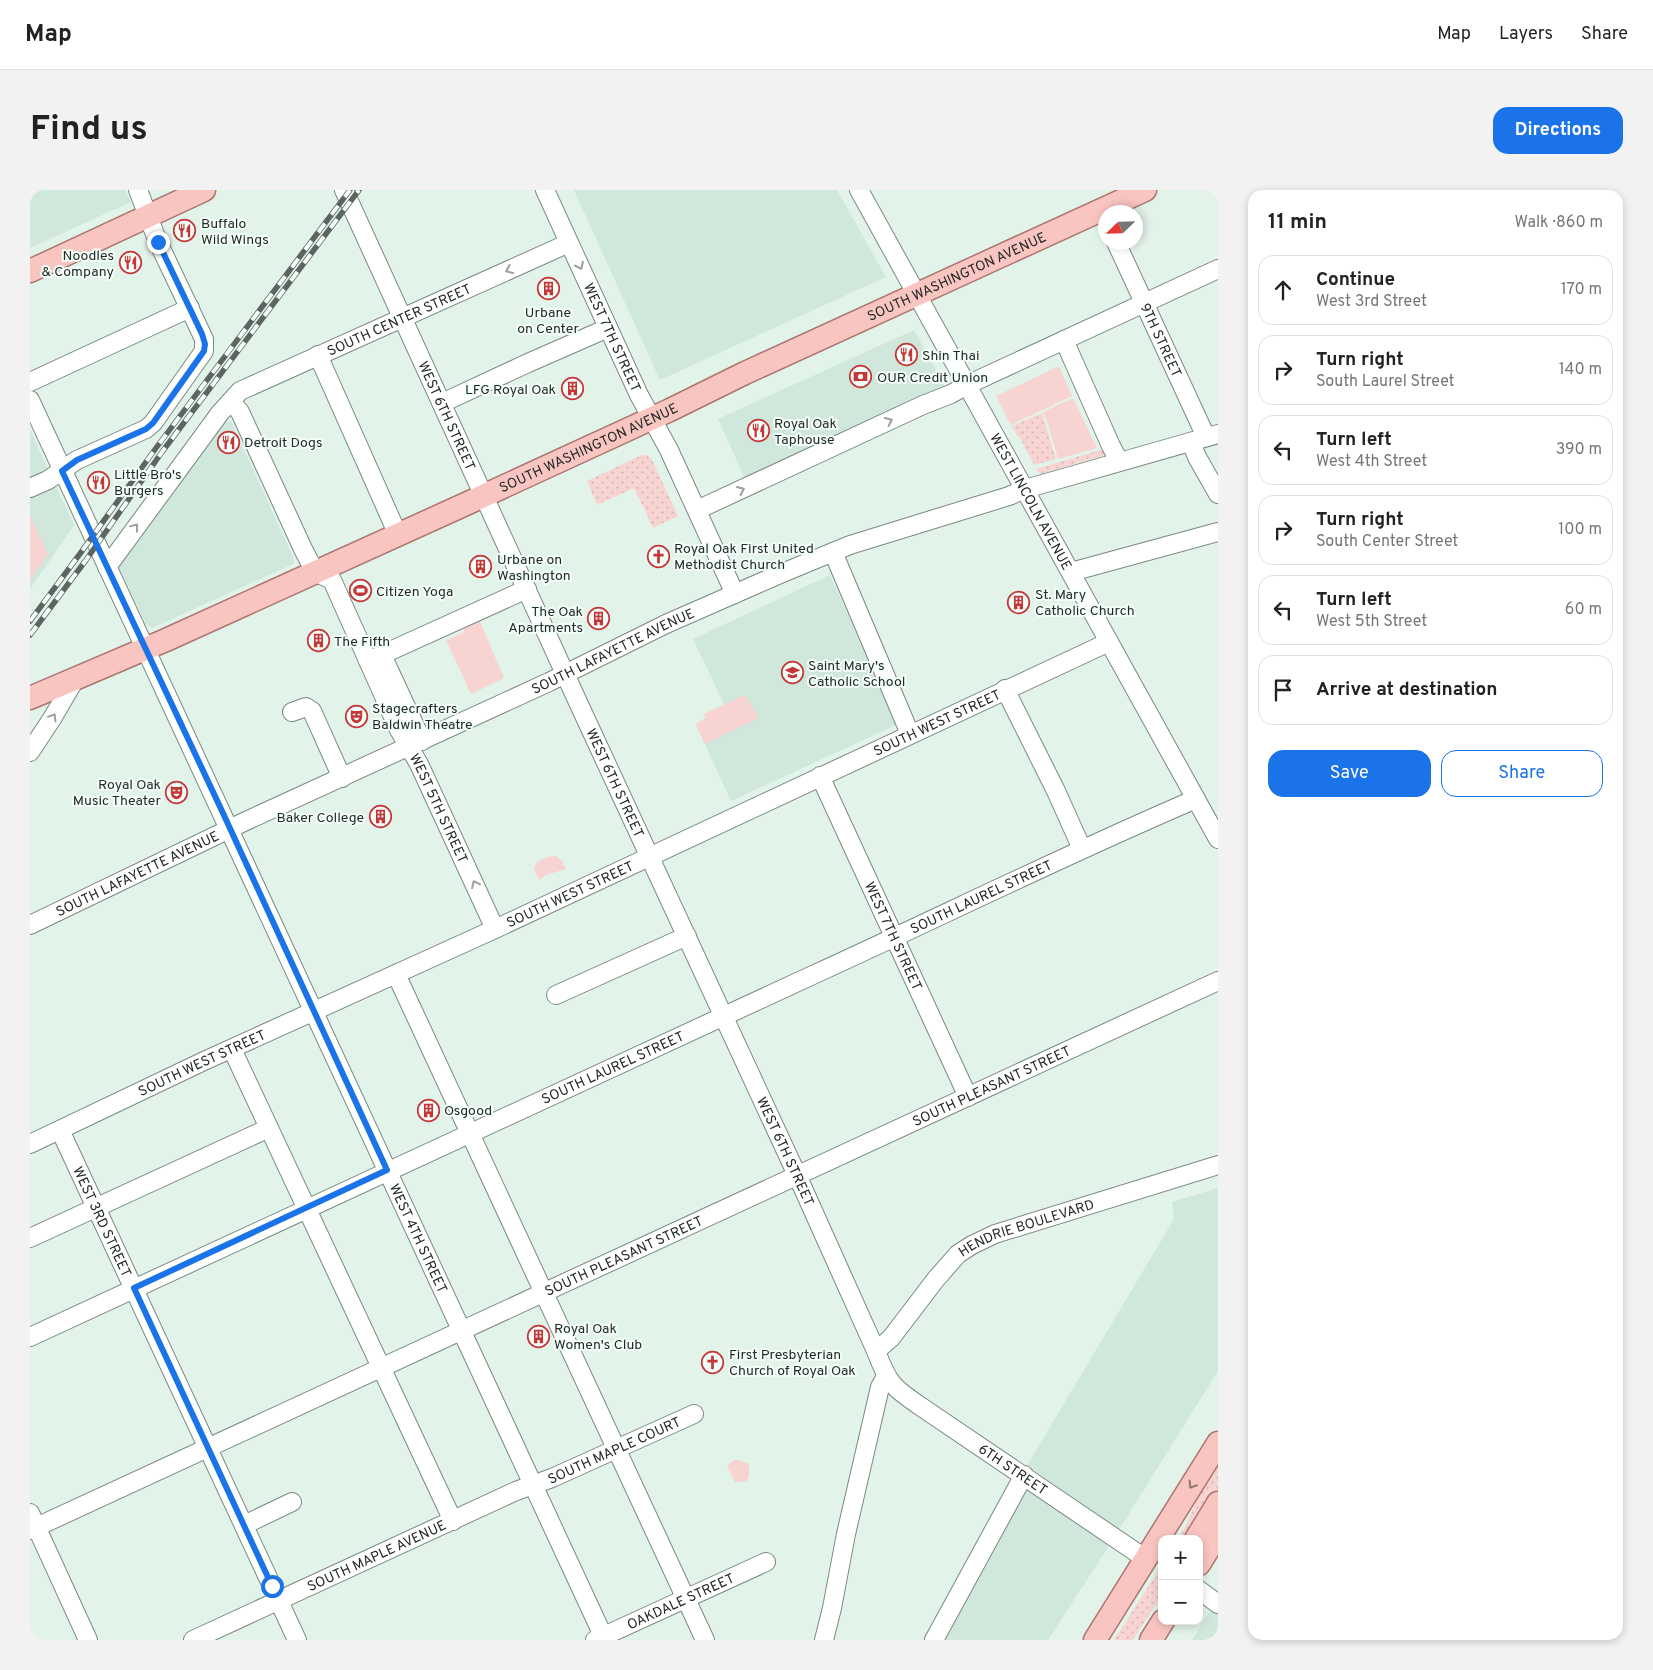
<!DOCTYPE html>
<meta charset="utf-8">
<style>
:root{--surface:#fff;--page:#f2f2f2;--text:#222;--muted:#767676;--line:#e0e0e0;--accent:#1a73e8}
body{margin:0;font-family:Overpass,sans-serif;background:var(--page);color:var(--text)}
.controls{position:absolute;right:15px;bottom:15px;display:grid;overflow:hidden;border-radius:10px;box-shadow:0 2px 8px #0003}
.controls button{width:45px;height:45px;display:grid;place-items:center;padding:0;border:0;border-bottom:1px solid var(--line);background:var(--surface);color:var(--text);font:25px sans-serif}
.compass{position:absolute;left:1068px;top:15px;width:45px;height:45px;border-radius:50%;background:var(--surface);box-shadow:0 2px 8px #0003;rotate:247deg}
.stop{position:absolute;width:15px;height:15px;margin:-11px;border:4px solid #1a73e8;border-radius:50%;background:#fff}
.stop.end{background:#1a73e8;border-color:#fff;box-shadow:0 1px 5px #0008}
.list{margin:0;padding:0;list-style:none}
h2{display:flex;justify-content:space-between;align-items:center;height:65px;margin:0;padding:0 20px;font-size:21px}
h2 small{font-size:16px;font-weight:400;color:var(--muted)}
.list li{display:grid;grid-template-columns:32px 1fr auto;gap:15px;align-items:center;box-sizing:border-box;height:70px;margin:0 10px 10px;padding:0 10px;border:1px solid var(--line);border-radius:15px}
.list b{display:block;font-size:19px;white-space:nowrap}
.list p{margin:0;font-size:16px;white-space:nowrap;color:var(--muted)}
.list em{font-size:16px;font-style:normal;color:var(--muted)}
.actions{display:flex;gap:10px;padding:15px 20px}
.actions a{flex:1;padding:11px 0;border:1px solid var(--accent);border-radius:15px;text-align:center;font-size:18px;color:var(--accent)}
.actions .main{background:var(--accent);color:#fff}
.icon{flex:none;width:28px;height:28px;fill:none;stroke:currentColor;stroke-width:2;stroke-linecap:round;stroke-linejoin:round}
.map{position:relative;flex:none;width:1188px;height:1450px;overflow:hidden;border-radius:15px}
header{display:flex;align-items:center;gap:30px;box-sizing:border-box;height:70px;padding:0 25px;background:var(--surface);border-bottom:1px solid var(--line)}
header strong{font-size:24px}
nav{display:flex;gap:28px;margin-inline-start:auto;font-size:18px}
.intro{display:flex;align-items:center;justify-content:space-between;box-sizing:border-box;height:120px;padding:0 30px}
h1{margin:0;font-size:35px}
.button{padding:12px 22px;border-radius:15px;background:var(--accent);color:#fff;font-size:18px;font-weight:700}
main{display:flex;gap:30px;padding:0 30px}
aside{flex:1;background:var(--surface);border-radius:15px;box-shadow:0 2px 8px #0003}
.map>svg:first-child{display:block}
</style>
<header>
<strong>Map</strong>
<nav><a>Map</a><a>Layers</a><a>Share</a></nav>
</header>
<div class="intro"><h1>Find us</h1><a class="button">Directions</a></div>
<main>
<div class="map">
<svg width="1188" height="1450" viewBox="0 0 1188 1450">
<defs>
<pattern id="grass-dots" width="8" height="8" patternUnits="userSpaceOnUse" patternTransform="scale(1.25)"><rect width="8" height="8" fill="#f7d4d1"/><path d="M2 2h.1M6 6h.1" fill="none" stroke="#d4b6b3" stroke-width="1.8" stroke-linecap="round"/></pattern>
</defs>
<rect width="100%" height="100%" fill="#e2f3ea"/>
<!-- built -->
<path fill="#d0e8db" d="M0,0H95L101,12L0,58Z
M544,0H807L856,87L630,190Z
M884,140L917,200L717,293L688,229Z
M201,231L264,369L263,374L122,438L116,434L88,375L191,233Z
M0,240L44,335L0,399Z
M800,385L868,534L701,611L666,535L675,528L674,524L694,514L663,449Z
M1188,998V1181L1075,1362L1018,1450H898L998,1274L1144,1029L1142,1012Z
M1188,1409V1450H1162Z"/>
<!-- grass -->
<path fill="url(#grass-dots)" d="M1012,223L1026,269L1004,275L989,246H987L982,236Z
M1077,258L1079,264L1010,284L1006,279Z
M612,265H616L621,268L648,326L623,338L604,298L567,315L557,291Z
M1188,1272V1303L1159,1349H1148L1155,1337L1173,1296Z
M1132,1375V1403L1128,1411L1103,1450H1084Z"/>
<!-- green -->
<path fill="#f7d4d1" d="M1029,176L1042,206L981,235L966,206Z
M1043,208L1067,258L1028,269L1018,233L1013,222Z
M0,325L18,365L0,389Z
M449,429L474,488L441,504L416,450L434,442L432,437Z
M715,505L729,528L675,554L666,534L675,528L674,524Z
M526,666L532,671L536,679L516,685L509,690L504,679L507,672L518,667Z
M704,1270H709L719,1274V1284L717,1291L705,1292L697,1276Z"/>
<g fill="none" stroke-linecap="round" stroke-linejoin="round">
<defs>
<g id="minor">
<path id="s1" d="M314,0L547,510L767,985L846,1161C858,1193 862,1197 890,1216L1116,1369"/>
<path id="s2" d="M515,0L609,205L639,260L705,404"/>
<path id="s3" d="M829,0L1188,649"/>
<path id="s4" d="M1086,52L1176,247"/>
<path d="M1034,150L1081,256L1089,271"/>
<path d="M288,165L368,345"/>
<path d="M0,192L160,118"/>
<path id="s5" d="M0,210L575,1450"/>
<path id="s6" d="M201,211L210,222L273,359L285,382L302,390L369,540L389,574L465,739"/>
<path d="M412,213L498,173L578,138"/>
<path d="M1161,252L1167,267L1188,304"/>
<path d="M0,298L18,290L47,270L116,239L123,233L174,161V149L128,52L108,0"/>
<path d="M667,320L893,215L921,204L937,195L1188,79"/>
<path d="M803,362L880,544"/>
<path id="s7" d="M77,377L190,223L210,201L539,53"/>
<path d="M1041,382L1188,342"/>
<path d="M352,465L392,551"/>
<path d="M338,471L497,399"/>
<path d="M975,499L1026,601L1052,659"/>
<path d="M262,522L276,517L282,521L312,588"/>
<path d="M0,562L23,527L44,491"/>
<path id="s8" d="M790,586L938,907"/>
<path id="s9" d="M0,735L216,631L519,492L636,434L750,384L820,355L979,306L995,299L1188,244"/>
<path d="M366,784L675,1450"/>
<path d="M526,805L657,746"/>
<path d="M202,859L423,1331"/>
<path id="s10" d="M30,940L267,1450"/>
<path id="s11" d="M0,954L174,871L465,739L1079,452"/>
<path d="M0,1048L239,938"/>
<path id="s12" d="M0,1147C261,1025 523,905 785,784C912,726 1037,664 1166,609"/>
<path id="s13" d="M846,1161L861,1148L906,1089L928,1064L942,1055L965,1044L1188,975"/>
<path d="M0,1323L58,1450"/>
<path d="M214,1335L262,1312"/>
<path id="s14" d="M0,1340L1188,791"/>
<path d="M1169,1400L1188,1414"/>
<path id="s15" d="M163,1450L486,1301L522,1288L664,1224"/>
<path id="s16" d="M565,1450L736,1372"/>
<path d="M794,1450L802,1418L816,1344L850,1197L856,1186"/>
<path d="M904,1450L994,1285"/>
</g>
<g id="major">
<path d="M0,81L174,0"/>
<path id="s17" d="M0,508L136,450L438,313L640,220L715,183L1115,0"/>
<path d="M1166,1349L1188,1313"/>
<path d="M1169,1374L1188,1344"/>
<path d="M1065,1450L1188,1253"/>
<path d="M1121,1450L1133,1431"/>
</g>
</defs>
<!-- minor casing -->
<use href="#minor" stroke="#7a8982" stroke-width="20"/>
<!-- major casing -->
<use href="#major" stroke="#ac7670" stroke-width="25"/>
<!-- minor -->
<use href="#minor" stroke="#fff" stroke-width="18"/>
<!-- major -->
<use href="#major" stroke="#f9c5c1" stroke-width="22"/>
<defs>
<path id="rail" d="M0,431L52,361L126,258L320,0
M0,445L56,370L132,262L329,0"/>
</defs>
<!-- rail casing -->
<use href="#rail" stroke="#5c6561" stroke-width="5.5"/>
<!-- rail -->
<use href="#rail" stroke="#f4fef9" stroke-width="4" stroke-dasharray="11" stroke-linecap="butt"/>
</g>
<!-- one-way arrows -->
<defs><path id="oneway-chevron" d="M-2-3.5L2.5 0L-2 3.5" fill="none" stroke-width="1.6" stroke-linecap="round" stroke-linejoin="round" transform="scale(1.25)"/></defs>
<g stroke="#9c9f9e">
<use href="#oneway-chevron" transform="translate(550 76) rotate(65)"/>
<use href="#oneway-chevron" transform="translate(479 80) rotate(156)"/>
<use href="#oneway-chevron" transform="translate(859 231) rotate(-25)"/>
<use href="#oneway-chevron" transform="translate(711 300) rotate(-25)"/>
<use href="#oneway-chevron" transform="translate(105 337) rotate(-53)"/>
<use href="#oneway-chevron" transform="translate(23 527) rotate(-59)"/>
<use href="#oneway-chevron" transform="translate(445 694) rotate(-115)"/>
</g>
<use stroke="#8e7874" href="#oneway-chevron" transform="translate(1162 1295) rotate(122)"/>
<g fill="none" stroke-linecap="round" stroke-linejoin="round">
<!-- route -->
<path stroke="#1a73e8" stroke-width="6" d="M128,52L172,144L175,154L174,161L123,233L116,239L47,270L32,281L192,621L357,980L104,1098L242,1396"/>
</g>
<!-- icons -->
<defs>
<symbol id="restaurant-ring" viewBox="-11 -11 22 22"><circle r="9.5" fill="#f4fef9" stroke="#c53639" stroke-width="1.5"/><path d="M-5-6h1v4h1v-4h1v4h1v-4h1v5L-1.5 .5V6h-2V.5L-5-1ZM5-6V6H3V1.5H1.5Q1.5-4 5-6Z" fill="#c53639"/></symbol>
<symbol id="building-ring" viewBox="-11 -11 22 22"><circle r="9.5" fill="#f4fef9" stroke="#c53639" stroke-width="1.5"/><path d="M-4-6H4V6H1V3H-1V6H-4ZM-2.5-4.3h1.7v1.8h-1.7ZM.8-4.3h1.7v1.8H.8ZM-2.5-1h1.7V.8h-1.7ZM.8-1h1.7V.8H.8Z" fill="#c53639"/></symbol>
<symbol id="bank-ring" viewBox="-11 -11 22 22"><circle r="9.5" fill="#f4fef9" stroke="#c53639" stroke-width="1.5"/><path d="M-6-4H6V4H-6ZM0-2.3a2.3 2.3 0 1 0 0 4.6a2.3 2.3 0 1 0 0-4.6Z" fill="#c53639"/></symbol>
<symbol id="church-ring" viewBox="-11 -11 22 22"><circle r="9.5" fill="#f4fef9" stroke="#c53639" stroke-width="1.5"/><path d="M-1.2-6h2.4v3.5h3.3v2.4h-3.3V6h-2.4V-.1h-3.3v-2.4h3.3Z" fill="#c53639"/></symbol>
<symbol id="stadium-ring" viewBox="-11 -11 22 22"><circle r="9.5" fill="#f4fef9" stroke="#c53639" stroke-width="1.5"/><path d="M0-5a6.5 5 0 1 0 0 10a6.5 5 0 1 0 0-10ZM-3.5-1.8h7v3.6h-7Z" fill="#c53639"/></symbol>
<symbol id="school-ring" viewBox="-11 -11 22 22"><circle r="9.5" fill="#f4fef9" stroke="#c53639" stroke-width="1.5"/><path d="M0-5L7-2L0 1L-7-2ZM-4 1L0 2.5L4 1V4Q0 6-4 4Z" fill="#c53639"/></symbol>
<symbol id="theatre-ring" viewBox="-11 -11 22 22"><circle r="9.5" fill="#f4fef9" stroke="#c53639" stroke-width="1.5"/><path d="M-5-5.5Q0-4 5-5.5V0Q5 5 0 6Q-5 5-5 0ZM-3.3-2.5H-1v1.5H-3.3ZM1-2.5H3.3v1.5H1ZM-2.8 1Q0 5.5 2.8 1Z" fill="#c53639"/></symbol>
</defs>
<g fill-rule="evenodd">
<use href="#restaurant-ring" x="142" y="28" width="25" height="25"/>
<use href="#restaurant-ring" x="88" y="60" width="25" height="25"/>
<use href="#building-ring" x="506" y="86" width="25" height="25"/>
<use href="#restaurant-ring" x="864" y="152" width="25" height="25"/>
<use href="#bank-ring" x="818" y="174" width="25" height="25"/>
<use href="#building-ring" x="530" y="186" width="25" height="25"/>
<use href="#restaurant-ring" x="716" y="228" width="25" height="25"/>
<use href="#restaurant-ring" x="186" y="240" width="25" height="25"/>
<use href="#restaurant-ring" x="56" y="280" width="25" height="25"/>
<use href="#church-ring" x="616" y="354" width="25" height="25"/>
<use href="#building-ring" x="438" y="364" width="25" height="25"/>
<use href="#stadium-ring" x="318" y="388" width="25" height="25"/>
<use href="#building-ring" x="976" y="400" width="25" height="25"/>
<use href="#building-ring" x="556" y="416" width="25" height="25"/>
<use href="#building-ring" x="276" y="438" width="25" height="25"/>
<use href="#school-ring" x="750" y="470" width="25" height="25"/>
<use href="#theatre-ring" x="314" y="514" width="25" height="25"/>
<use href="#theatre-ring" x="134" y="590" width="25" height="25"/>
<use href="#building-ring" x="338" y="614" width="25" height="25"/>
<use href="#building-ring" x="386" y="908" width="25" height="25"/>
<use href="#building-ring" x="496" y="1134" width="25" height="25"/>
<use href="#church-ring" x="670" y="1160" width="25" height="25"/>
</g>
<g text-anchor="middle" stroke-width="4" stroke-linejoin="round" paint-order="stroke">
<!-- poi labels -->
<g font-size="14" fill="#242a27" stroke="#f4fef9" text-anchor="start">
<text x="171" y="38">Buffalo<tspan x="171" dy="16">Wild Wings</tspan></text>
<text x="84" y="70" text-anchor="end">Noodles<tspan x="84" dy="16">&amp; Company</tspan></text>
<text x="518" y="127" text-anchor="middle">Urbane<tspan x="518" dy="16">on Center</tspan></text>
<text x="892" y="170">Shin Thai</text>
<text x="847" y="192">OUR Credit Union</text>
<text x="526" y="204" text-anchor="end">LFG Royal Oak</text>
<text x="744" y="238">Royal Oak<tspan x="744" dy="16">Taphouse</tspan></text>
<text x="214" y="257">Detroit Dogs</text>
<text x="84" y="289">Little Bro's<tspan x="84" dy="16">Burgers</tspan></text>
<text x="644" y="363">Royal Oak First United<tspan x="644" dy="16">Methodist Church</tspan></text>
<text x="467" y="374">Urbane on<tspan x="467" dy="16">Washington</tspan></text>
<text x="346" y="406">Citizen Yoga</text>
<text x="1005" y="409">St. Mary<tspan x="1005" dy="16">Catholic Church</tspan></text>
<text x="553" y="426" text-anchor="end">The Oak<tspan x="553" dy="16">Apartments</tspan></text>
<text x="304" y="456">The Fifth</text>
<text x="778" y="480">Saint Mary's<tspan x="778" dy="16">Catholic School</tspan></text>
<text x="342" y="523">Stagecrafters<tspan x="342" dy="16">Baldwin Theatre</tspan></text>
<text x="131" y="599" text-anchor="end">Royal Oak<tspan x="131" dy="16">Music Theater</tspan></text>
<text x="334" y="632" text-anchor="end">Baker College</text>
<text x="414" y="925">Osgood</text>
<text x="524" y="1143">Royal Oak<tspan x="524" dy="16">Women's Club</tspan></text>
<text x="699" y="1169">First Presbyterian<tspan x="699" dy="16">Church of Royal Oak</tspan></text>
</g>
<!-- street labels -->
<g font-size="14" fill="#242a27" stroke="#f4fef9">
<text dy="5" stroke="none"><textPath href="#s17" startOffset="1018">SOUTH WASHINGTON AVENUE</textPath></text>
<text dy="5" stroke="none"><textPath href="#s7" startOffset="395">SOUTH CENTER STREET</textPath></text>
<text dy="5" stroke="none"><textPath href="#s2" startOffset="162">WEST 7TH STREET</textPath></text>
<text dy="5" stroke="none"><textPath href="#s4" startOffset="108">9TH STREET</textPath></text>
<text dy="5" stroke="none"><textPath href="#s1" startOffset="248">WEST 6TH STREET</textPath></text>
<text dy="5" stroke="none"><textPath href="#s17" startOffset="612">SOUTH WASHINGTON AVENUE</textPath></text>
<text dy="5" stroke="none"><textPath href="#s3" startOffset="356">WEST LINCOLN AVENUE</textPath></text>
<text dy="5" stroke="none"><textPath href="#s9" startOffset="644">SOUTH LAFAYETTE AVENUE</textPath></text>
<text dy="5" stroke="none"><textPath href="#s11" startOffset="1000">SOUTH WEST STREET</textPath></text>
<text dy="5" stroke="none"><textPath href="#s1" startOffset="652">WEST 6TH STREET</textPath></text>
<text dy="5" stroke="none"><textPath href="#s6" startOffset="462">WEST 5TH STREET</textPath></text>
<text dy="5" stroke="none"><textPath href="#s9" startOffset="119">SOUTH LAFAYETTE AVENUE</textPath></text>
<text dy="5" stroke="none"><textPath href="#s11" startOffset="595">SOUTH WEST STREET</textPath></text>
<text dy="5" stroke="none"><textPath href="#s12" startOffset="1048">SOUTH LAUREL STREET</textPath></text>
<text dy="5" stroke="none"><textPath href="#s8" startOffset="176">WEST 7TH STREET</textPath></text>
<text dy="5" stroke="none"><textPath href="#s11" startOffset="190">SOUTH WEST STREET</textPath></text>
<text dy="5" stroke="none"><textPath href="#s12" startOffset="642">SOUTH LAUREL STREET</textPath></text>
<text dy="5" stroke="none"><textPath href="#s14" startOffset="1059">SOUTH PLEASANT STREET</textPath></text>
<text dy="5" stroke="none"><textPath href="#s1" startOffset="1058">WEST 6TH STREET</textPath></text>
<text dy="5" stroke="none"><textPath href="#s10" startOffset="101">WEST 3RD STREET</textPath></text>
<text dy="5" stroke="none"><textPath href="#s13" startOffset="201">HENDRIE BOULEVARD</textPath></text>
<text dy="5" stroke="none"><textPath href="#s5" startOffset="924">WEST 4TH STREET</textPath></text>
<text dy="5" stroke="none"><textPath href="#s14" startOffset="654">SOUTH PLEASANT STREET</textPath></text>
<text dy="5" stroke="none"><textPath href="#s15" startOffset="462">SOUTH MAPLE COURT</textPath></text>
<text dy="5" stroke="none"><textPath href="#s1" startOffset="1462">6TH STREET</textPath></text>
<text dy="5" stroke="none"><textPath href="#s15" startOffset="202">SOUTH MAPLE AVENUE</textPath></text>
<text dy="5" stroke="none"><textPath href="#s16" startOffset="94">OAKDALE STREET</textPath></text>
</g>
</g>
</svg>
<div class="controls">
<button>+</button>
<button>−</button>
</div>
<svg class="compass" viewBox="-18 -18 36 36"><path d="M0-13l5 13h-10z" fill="#e53935"/><path d="M0 13l5-13h-10z" fill="#767676"/></svg>
<div class="stop" style="left:242px;top:1396px"></div>
<div class="stop end" style="left:128px;top:52px"></div>
</div>
<aside>
<h2>11 min<small>Walk · 860 m</small></h2>
<ul class="list">
<li><svg class="icon" aria-label="ahead" viewBox="0 0 24 24"><path d="M12 20V5M6 11l6-6 6 6"/></svg><div><b>Continue</b><p>West 3rd Street</p></div><em>170 m</em></li>
<li><svg class="icon" aria-label="right" viewBox="0 0 24 24"><path d="M7 20v-9h11M14 6l5 5-5 5"/></svg><div><b>Turn right</b><p>South Laurel Street</p></div><em>140 m</em></li>
<li><svg class="icon" aria-label="left" viewBox="0 0 24 24"><path d="M17 20v-9H6M10 6l-5 5 5 5"/></svg><div><b>Turn left</b><p>West 4th Street</p></div><em>390 m</em></li>
<li><svg class="icon" aria-label="right" viewBox="0 0 24 24"><path d="M7 20v-9h11M14 6l5 5-5 5"/></svg><div><b>Turn right</b><p>South Center Street</p></div><em>100 m</em></li>
<li><svg class="icon" aria-label="left" viewBox="0 0 24 24"><path d="M17 20v-9H6M10 6l-5 5 5 5"/></svg><div><b>Turn left</b><p>West 5th Street</p></div><em>60 m</em></li>
<li><svg class="icon" aria-label="arrive" viewBox="0 0 24 24"><path d="M6 21V4h12l-3 4 3 4H6"/></svg><div><b>Arrive at destination</b></div></li>
</ul>
<div class="actions"><a class="main">Save</a><a>Share</a></div>
</aside>
</main>
